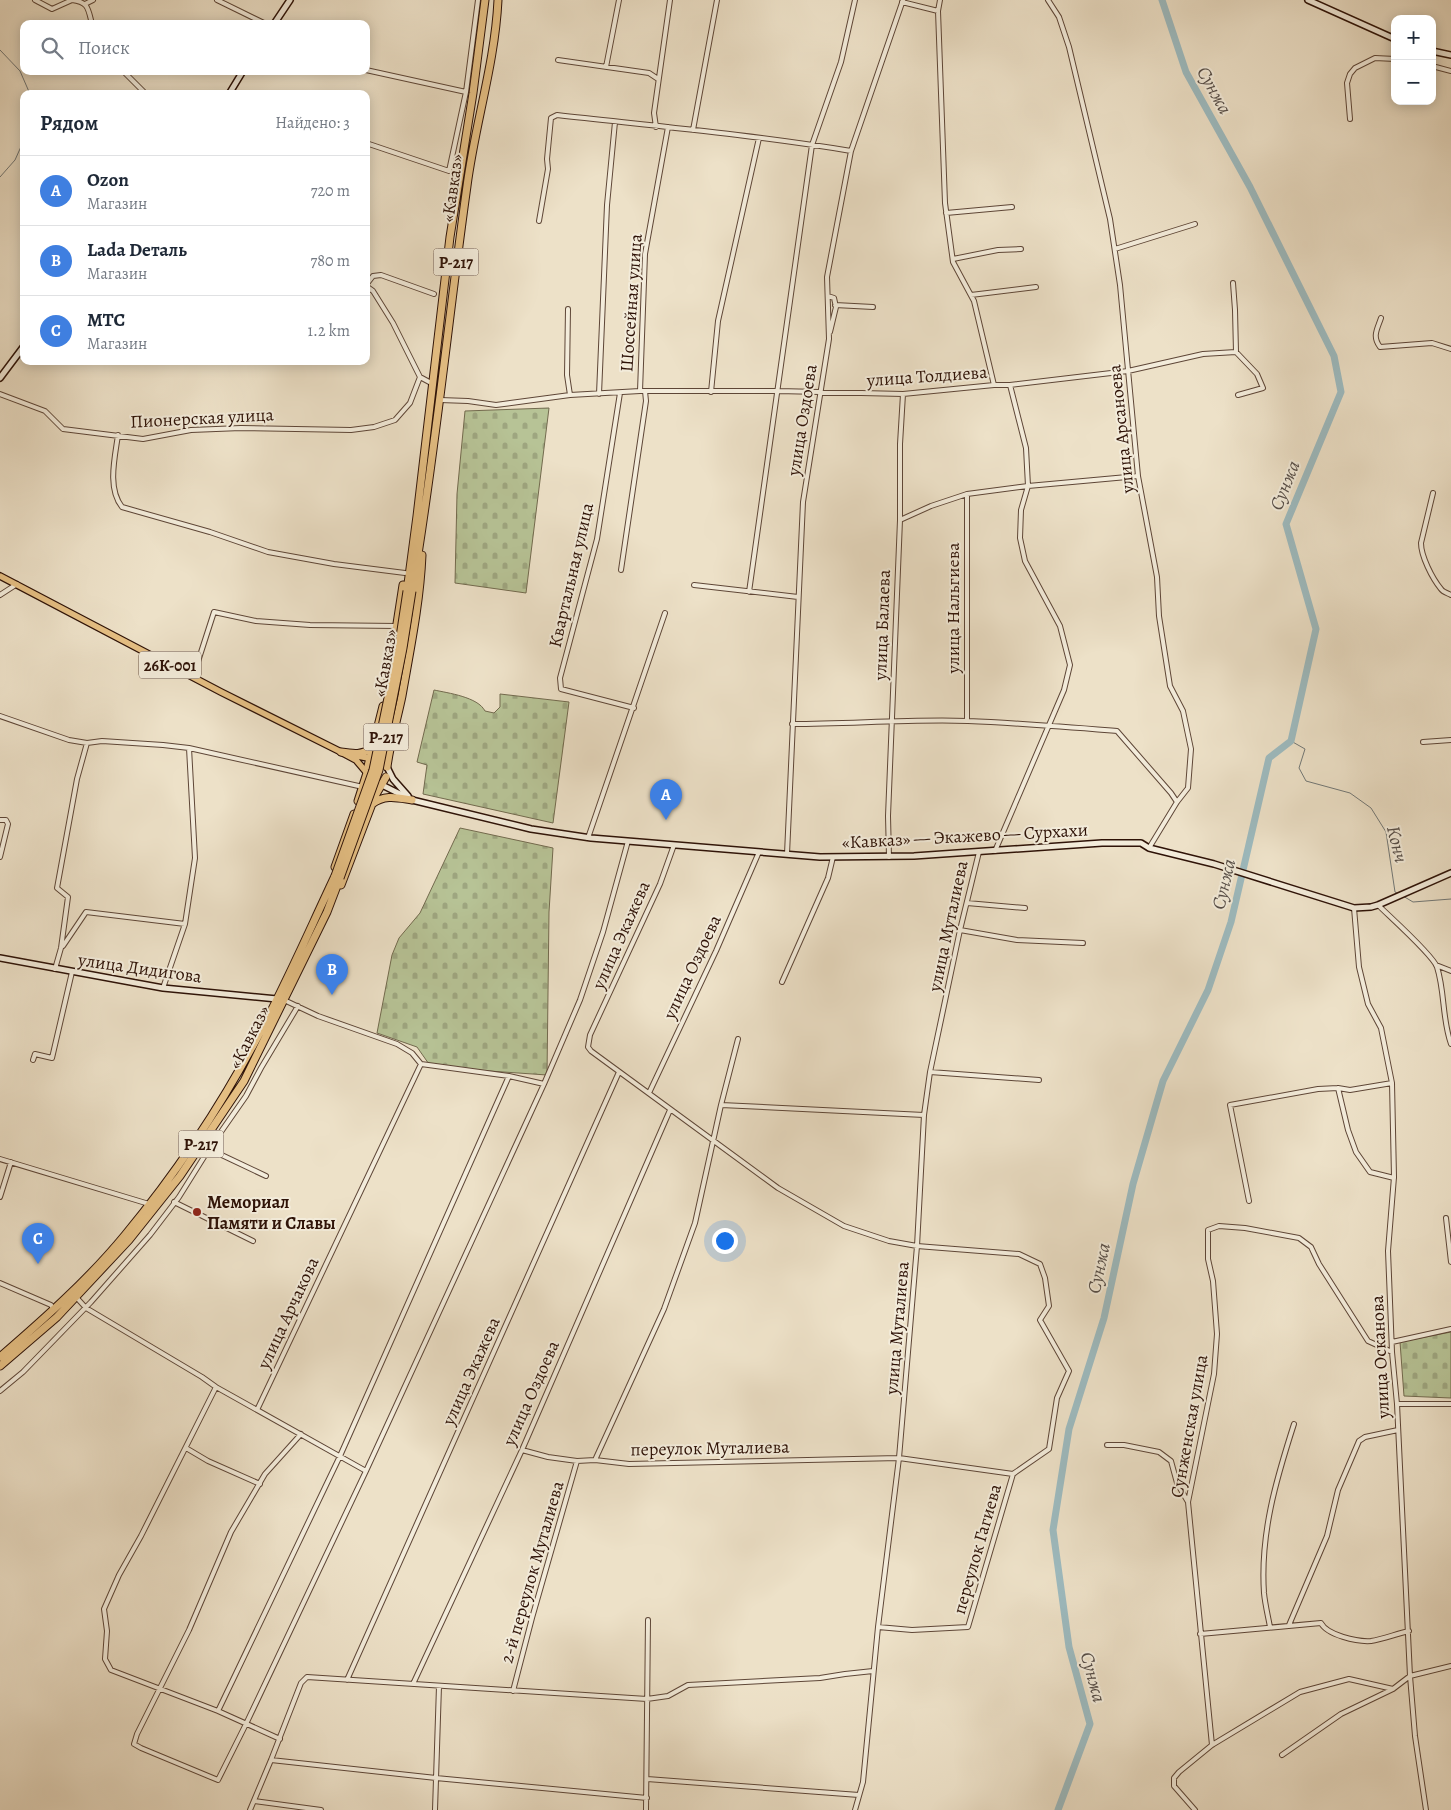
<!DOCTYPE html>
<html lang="ru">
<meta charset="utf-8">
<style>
:root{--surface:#fff;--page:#f6f6f7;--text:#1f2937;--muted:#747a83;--line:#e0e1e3;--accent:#0b8043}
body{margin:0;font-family:Alegreya,serif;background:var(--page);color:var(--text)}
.controls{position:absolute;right:15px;top:15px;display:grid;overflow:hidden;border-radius:10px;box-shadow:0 2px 12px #0003}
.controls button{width:45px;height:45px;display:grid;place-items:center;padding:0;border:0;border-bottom:1px solid var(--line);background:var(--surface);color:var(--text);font:25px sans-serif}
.you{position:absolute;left:724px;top:1240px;width:18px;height:18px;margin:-12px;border:4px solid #fff;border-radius:50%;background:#1a73e8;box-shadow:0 0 0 8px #1a73e833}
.badge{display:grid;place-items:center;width:32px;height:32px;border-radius:50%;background:var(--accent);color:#fff;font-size:16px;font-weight:700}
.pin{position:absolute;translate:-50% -41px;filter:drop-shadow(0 1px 2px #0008)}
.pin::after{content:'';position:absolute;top:26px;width:18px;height:15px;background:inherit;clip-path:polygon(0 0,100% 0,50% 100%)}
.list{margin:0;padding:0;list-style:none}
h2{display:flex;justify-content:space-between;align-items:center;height:65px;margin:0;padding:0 20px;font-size:21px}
h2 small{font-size:16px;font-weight:400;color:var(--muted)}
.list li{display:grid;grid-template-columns:32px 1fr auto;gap:15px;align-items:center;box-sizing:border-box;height:70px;padding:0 20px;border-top:1px solid var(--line)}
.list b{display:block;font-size:19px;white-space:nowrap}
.list p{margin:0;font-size:16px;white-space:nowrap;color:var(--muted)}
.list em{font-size:16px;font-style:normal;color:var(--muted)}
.icon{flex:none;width:28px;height:28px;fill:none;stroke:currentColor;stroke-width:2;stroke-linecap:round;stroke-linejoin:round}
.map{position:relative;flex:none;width:1451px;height:1810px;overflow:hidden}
.search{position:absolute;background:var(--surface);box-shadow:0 2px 12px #0003;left:20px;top:20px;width:350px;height:55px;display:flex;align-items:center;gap:12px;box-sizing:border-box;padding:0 18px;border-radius:10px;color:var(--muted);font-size:19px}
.panel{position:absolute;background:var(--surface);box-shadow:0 2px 12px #0003;left:20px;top:90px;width:350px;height:275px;border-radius:10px}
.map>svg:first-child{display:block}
</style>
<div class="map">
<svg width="1451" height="1810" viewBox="0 0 1451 1810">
<defs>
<pattern id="cemetery-stones" width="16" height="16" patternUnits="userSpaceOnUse" patternTransform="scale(1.25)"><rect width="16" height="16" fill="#b7c396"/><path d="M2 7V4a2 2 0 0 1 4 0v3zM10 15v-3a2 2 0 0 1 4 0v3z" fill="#9ea680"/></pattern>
</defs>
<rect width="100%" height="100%" fill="#ede1c8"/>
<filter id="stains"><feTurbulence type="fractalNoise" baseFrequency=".004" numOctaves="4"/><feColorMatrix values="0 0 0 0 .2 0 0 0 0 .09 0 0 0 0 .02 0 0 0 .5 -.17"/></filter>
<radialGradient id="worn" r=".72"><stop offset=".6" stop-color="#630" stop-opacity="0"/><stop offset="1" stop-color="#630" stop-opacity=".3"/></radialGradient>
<!-- cemetery -->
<path fill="url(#cemetery-stones)" stroke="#726a4e" d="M549,408L526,593L455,583L457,494L465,411Z
M434,690C448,693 478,697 485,711L494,713L500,707V694L569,702L553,823L423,794L427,765L417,762Z
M460,828L553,848L549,912L547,1075L431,1067L417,1047L377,1033L392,955L399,938L420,913Z
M1451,1332V1398L1404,1396L1400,1342Z"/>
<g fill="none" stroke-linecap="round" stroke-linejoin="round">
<!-- stream -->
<path stroke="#717776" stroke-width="1" d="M0,50L20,71L30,94
M0,177L15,160L24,140
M1291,741L1305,749L1299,768L1306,781L1350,793L1371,808L1386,832L1395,892L1397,893
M1403,896L1413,902L1451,899"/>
<!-- river -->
<path stroke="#9dbbc0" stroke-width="7" d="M1058,1810L1090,1724L1069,1647L1053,1530L1069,1429L1104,1318L1133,1184L1163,1081L1208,990L1231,922L1269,758L1291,741L1316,629L1286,524L1341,392L1334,356L1250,187L1186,72L1162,0"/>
<defs>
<path id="street" d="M35,0L52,9L72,0
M72,0C89,2 88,9 92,24
M217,0L266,24
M1048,0L1059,17L1069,47L1110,219L1120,285L1138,476L1157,577L1159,616L1170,686L1183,711L1191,749L1188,788L1177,802L1149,848
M902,2L938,11L945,203L953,262L974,301L994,385
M85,4L93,0
M938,11L940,0
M558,60L649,73L658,79
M1432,66L1451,71
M606,67L619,0
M366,70L466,92
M123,71L146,94
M1350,119L1347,83L1350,74L1355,68L1375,58L1395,59
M656,127L654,113L670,0
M693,130L717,0
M366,143L449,171L466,92L478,0
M946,213L1012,207
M539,221L548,169L547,159L551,118L557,115C655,126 754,135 851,151
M1115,249L1195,224
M953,259L998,250L1021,249
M1233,283L1235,310L1236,352L1257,374L1263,388L1238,395
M366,285L373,276L381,275L434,294
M366,286L373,291L393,323L420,377L433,384
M971,295L1036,287
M828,296L834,298L836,307L830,332
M835,305L873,307
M568,309L567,375L570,395
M1381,318C1377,330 1372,336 1380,347L1432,343L1451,349
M640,391L645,254L668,127
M711,392L718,321L759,138
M620,393L597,539L560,678L561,689L634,708
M0,394L45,411L63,429L143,439L191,430L241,428L351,430L374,427L395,420L410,403L420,377
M599,394L607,205L615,122
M440,400L468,401L496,405L570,395L640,391H778L903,394L994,385H1010L1128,371L1203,354L1236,352
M118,435C115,457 107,488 122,507L210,532L268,552L334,564L405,573
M1433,493L1421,543C1421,556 1432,578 1441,589C1443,592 1447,593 1451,595
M967,494V721
M900,520L931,506L967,494L1028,486L1138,476
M621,570L646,401L645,391
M694,585L798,597
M749,592L812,145L841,62L855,0
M0,595L17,584
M193,677L214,612L256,621L310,625L397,626
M0,716L69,740L87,743L102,741L163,745L189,748L363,787
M792,724C851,724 909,719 968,721C1018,723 1067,727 1117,731L1171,793L1177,802
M1423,742L1451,740
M0,820H6L8,824L0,857
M588,838L665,613
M674,845L660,884L590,1035L588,1047L591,1051L778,1188L844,1226L889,1241L917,1246L1019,1254L1040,1264L1045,1278L1049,1306L1040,1320L1069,1371L1057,1398L1049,1449L1013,1474
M995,851L1064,690L1070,665L1060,626L1025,561L1020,538L1021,510L1028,486L1026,448L1010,385
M787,854L803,502L829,339L827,277L851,151L903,0
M889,857L888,816L900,520V444L903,394
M967,903L1025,908
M1378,905C1389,916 1433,955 1437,967C1445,992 1442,1019 1451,1044
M1354,908L1359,967L1368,1004L1381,1028L1392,1083L1394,1177L1388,1251L1392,1352L1397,1404L1410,1676L1415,1736L1426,1810
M960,930L1017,940L1083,943
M63,946L86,912L185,924
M1436,965L1451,971
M55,969L61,948L68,897L57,888L77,779L87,743
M782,982L828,878L833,857
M163,988L185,924L195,858L189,748
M284,1000L318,1016L397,1044L412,1053L421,1064L509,1076L544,1084
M33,1060L35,1054L52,1058L72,972
M930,1072L1039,1080
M1338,1088L1348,1130L1356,1152L1370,1172L1394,1178
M649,1093L716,951L759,852
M721,1105L738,1039
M209,1149L266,1176
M0,1159L149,1204
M0,1197L11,1162
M1249,1201L1230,1105L1318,1089L1338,1088L1350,1090L1392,1083
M174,1202L253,1241
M1446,1218L1451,1262
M0,1283L51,1305L54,1310
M76,1297L86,1308L202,1377L216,1387L366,1471
M1392,1342L1451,1329
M216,1387L141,1536L119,1575L104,1609L107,1631L105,1659L111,1670L218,1711L280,1739
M0,1391L23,1372L91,1302L150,1235L179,1197L209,1149L246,1096L261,1068L298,1006
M1397,1404H1451
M257,1410L421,1064
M301,1434L265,1474L231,1532L189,1630L137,1734L134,1744L141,1748L218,1780L246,1724L366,1471L544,1084L580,1000L603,932L628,841
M1107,1445H1124L1159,1452L1171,1461L1177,1483L1188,1502
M186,1448L208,1461L260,1484
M522,1450L548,1457L577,1461L595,1460L629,1464L899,1458L1013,1474L968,1627L912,1630L878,1627
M595,1460L664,1309L695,1223L721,1105L924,1115
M1289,1625L1327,1536L1338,1490L1359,1441L1365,1437L1398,1430
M1270,1627C1268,1616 1265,1604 1264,1593C1260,1534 1276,1480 1294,1424
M1200,1634L1321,1623C1327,1635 1357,1642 1371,1641C1383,1639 1396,1634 1409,1631
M347,1680L619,1072
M413,1684L522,1450L670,1110
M513,1691L532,1618L577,1461
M218,1711L340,1456L509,1076
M1212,1745L1188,1502L1214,1374L1217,1334L1213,1281L1208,1259V1230L1219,1226L1245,1228L1299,1238L1311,1247L1319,1264L1368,1341L1392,1352
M1282,1755L1341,1714L1393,1689
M271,1760L436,1778L647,1798
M647,1779L859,1795
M254,1801L321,1810
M250,1810L271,1760L301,1683L307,1677L647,1699L668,1696L688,1685L820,1678L845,1674L873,1671
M435,1810L439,1686
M646,1810L648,1620
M855,1810L863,1782L878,1627L899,1458L917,1246L924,1115L930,1072L960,930L979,852
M1195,1810L1174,1786V1778L1179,1772L1212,1745L1300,1692L1349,1679L1393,1689L1410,1676L1451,1666"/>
<path id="secondary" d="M1308,0L1395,39
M274,24L290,0
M1432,51L1451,55
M229,94L243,71
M0,378L24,346
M387,767L393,779L408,796
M374,781L412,800L531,829L591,838L820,857L914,856L1102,843H1141L1149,848L1214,864L1354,908L1371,907L1378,905L1451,873
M0,958L163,988L277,999"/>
<path id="primary" d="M0,576L221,692L341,752L356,760L367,773
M353,755L373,759"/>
<path id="highway" d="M407,591L417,516L450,237L473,93L485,0
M412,591C435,457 448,321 467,186C475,124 495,63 498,0
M387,688L403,585
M341,752C354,754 362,755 372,748
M368,766L383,706
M387,767C390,743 397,720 402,696C410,650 420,602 422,555
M358,801L367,773
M372,804C385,794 398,798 412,800
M335,867L354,814
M341,885L375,796L386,777
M0,1357C44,1319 88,1280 125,1235C175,1175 219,1109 256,1040C285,987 309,931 335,876
M0,1366L57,1317L129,1240L180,1176L244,1081L327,912L340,878"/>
</defs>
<!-- street casing -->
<use href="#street" stroke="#5e4637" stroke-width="6"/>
<!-- secondary casing -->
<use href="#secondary" stroke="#2e1207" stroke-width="8"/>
<!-- primary casing -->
<use href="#primary" stroke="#2e1207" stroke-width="8"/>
<!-- highway casing -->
<use href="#highway" stroke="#2e1207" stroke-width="9"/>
<!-- street -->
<use href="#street" stroke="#f3ecdb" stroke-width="4"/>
<!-- secondary -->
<use href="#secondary" stroke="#f3ecdb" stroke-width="5"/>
<!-- primary -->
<use href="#primary" stroke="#e6c084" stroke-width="5.5"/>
<!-- highway -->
<use href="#highway" stroke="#e6c084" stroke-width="7"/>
<defs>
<path id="highway-bridge" d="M335,876L373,770L398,650L407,591
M340,878L379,770L403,648L412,591"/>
</defs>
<!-- highway-bridge casing -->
<use href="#highway-bridge" stroke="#2e1207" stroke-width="9" stroke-linecap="butt"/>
<!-- highway-bridge -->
<use href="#highway-bridge" stroke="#e6c084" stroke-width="7"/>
</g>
<!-- markers -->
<circle fill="#8f2418" stroke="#f3ecdb" stroke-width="2" cx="197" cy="1212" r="5"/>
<g text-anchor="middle" stroke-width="4" stroke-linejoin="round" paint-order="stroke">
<!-- shield labels -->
<g fill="#f3ecdb" stroke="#695347" stroke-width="1">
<rect x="433.5" y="248.5" width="45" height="27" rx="4"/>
<rect x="139" y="651.5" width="62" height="27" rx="4"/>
<rect x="363.5" y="723.5" width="45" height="27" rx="4"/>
<rect x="178.5" y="1130.5" width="45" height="27" rx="4"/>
</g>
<g font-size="16" font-weight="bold" fill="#2e1207">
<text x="456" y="268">Р-217</text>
<text x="170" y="671">26К-001</text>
<text x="386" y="743">Р-217</text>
<text x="201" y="1150">Р-217</text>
</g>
<!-- street labels -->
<g font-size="18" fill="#2e1207" stroke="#f3ecdb">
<text transform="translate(452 188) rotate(-82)" y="6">«Кавказ»</text>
<text transform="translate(631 303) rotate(-86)" y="6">Шоссейная улица</text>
<text transform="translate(927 376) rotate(-4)" y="6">улица Толдиева</text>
<text transform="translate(202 418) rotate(-3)" y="6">Пионерская улица</text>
<text transform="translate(802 420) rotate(-81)" y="6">улица Оздоева</text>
<text transform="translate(1121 429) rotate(-96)" y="6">улица Арсаноева</text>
<text transform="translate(571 575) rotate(-77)" y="6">Квартальная улица</text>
<text transform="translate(953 608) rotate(-90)" y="6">улица Нальгиева</text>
<text transform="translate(882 625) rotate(-88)" y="6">улица Балаева</text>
<text transform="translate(385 663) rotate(-80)" y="6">«Кавказ»</text>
<text transform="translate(965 836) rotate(-3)" y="6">«Кавказ» — Экажево — Сурхахи</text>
<text transform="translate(948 926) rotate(-78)" y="6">улица Муталиева</text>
<text transform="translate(621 935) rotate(-66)" y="6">улица Экажева</text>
<text transform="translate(692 967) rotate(-65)" y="6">улица Оздоева</text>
<text transform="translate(140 968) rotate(8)" y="6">улица Дидигова</text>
<text transform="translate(249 1037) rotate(-63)" y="6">«Кавказ»</text>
<text transform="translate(288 1313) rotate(-65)" y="6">улица Арчакова</text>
<text transform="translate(897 1328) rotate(-85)" y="6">улица Муталиева</text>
<text transform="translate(1380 1357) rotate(-93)" y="6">улица Осканова</text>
<text transform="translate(471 1371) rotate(-66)" y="6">улица Экажева</text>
<text transform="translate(531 1393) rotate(-66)" y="6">улица Оздоева</text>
<text transform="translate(1189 1426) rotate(-80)" y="6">Сунженская улица</text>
<text transform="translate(710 1448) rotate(-1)" y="6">переулок Муталиева</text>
<text transform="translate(977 1549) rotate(-74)" y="6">переулок Гагиева</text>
<text transform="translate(532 1572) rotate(-74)" y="6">2-й переулок Муталиева</text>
</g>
<!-- poi labels -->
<g font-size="18" font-weight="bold" fill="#2e1207" stroke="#f3ecdb" text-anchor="start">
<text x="207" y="1208">Мемориал<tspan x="207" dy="21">Памяти и Славы</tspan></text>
</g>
<!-- water labels -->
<g font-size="19" font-style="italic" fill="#554d48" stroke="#f3ecdb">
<text transform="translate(1215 90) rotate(61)" y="7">Сунжа</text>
<text transform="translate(1284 485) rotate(-68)" y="7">Сунжа</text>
<text transform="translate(1398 844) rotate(76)" y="7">Конч</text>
<text transform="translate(1223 884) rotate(-77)" y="7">Сунжа</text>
<text transform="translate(1098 1268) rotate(-78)" y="7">Сунжа</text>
<text transform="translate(1094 1677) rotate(75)" y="7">Сунжа</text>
</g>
</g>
<rect width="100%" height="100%" filter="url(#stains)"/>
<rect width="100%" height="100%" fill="url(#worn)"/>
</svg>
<div class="controls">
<button>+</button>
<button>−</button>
</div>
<div class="you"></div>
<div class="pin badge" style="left:666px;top:820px;background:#3f7fe0">A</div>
<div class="pin badge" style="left:332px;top:995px;background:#3f7fe0">B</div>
<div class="pin badge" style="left:38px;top:1264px;background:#3f7fe0">C</div>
<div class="search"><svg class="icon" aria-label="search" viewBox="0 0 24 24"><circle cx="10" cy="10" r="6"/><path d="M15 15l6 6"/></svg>Поиск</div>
<section class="panel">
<h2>Рядом<small>Найдено: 3</small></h2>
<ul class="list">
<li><span class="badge" style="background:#3f7fe0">A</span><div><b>Ozon</b><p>Магазин</p></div><em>720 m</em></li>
<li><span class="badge" style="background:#3f7fe0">B</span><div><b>Lada Dеталь</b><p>Магазин</p></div><em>780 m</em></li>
<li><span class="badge" style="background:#3f7fe0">C</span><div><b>МТС</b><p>Магазин</p></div><em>1.2 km</em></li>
</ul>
</section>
</div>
